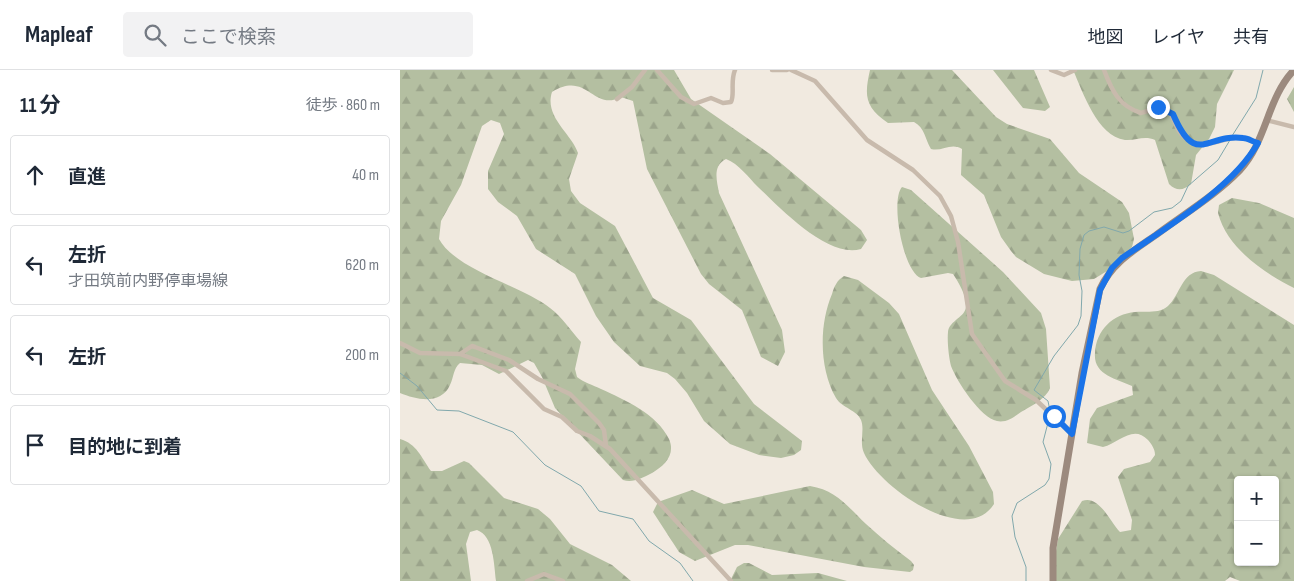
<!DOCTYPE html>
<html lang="ja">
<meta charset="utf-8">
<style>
:root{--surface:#fff;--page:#f2f2f3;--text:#1f2937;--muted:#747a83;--line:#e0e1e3}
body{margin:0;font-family:"Sofia Sans Condensed","Noto Sans JP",sans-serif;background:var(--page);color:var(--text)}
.controls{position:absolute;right:15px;bottom:15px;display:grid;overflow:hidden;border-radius:5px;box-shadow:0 1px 4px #0004}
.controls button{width:45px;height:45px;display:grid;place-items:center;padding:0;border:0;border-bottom:1px solid var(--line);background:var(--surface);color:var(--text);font:25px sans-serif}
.stop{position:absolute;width:15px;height:15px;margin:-11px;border:4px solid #1a73e8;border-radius:50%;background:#fff}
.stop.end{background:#1a73e8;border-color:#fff;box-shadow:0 1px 5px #0008}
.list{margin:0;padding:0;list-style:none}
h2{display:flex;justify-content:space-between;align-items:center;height:65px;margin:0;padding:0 20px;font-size:21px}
h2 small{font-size:16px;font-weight:400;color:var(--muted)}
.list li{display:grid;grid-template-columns:32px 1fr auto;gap:15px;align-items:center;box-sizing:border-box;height:80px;margin:0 10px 10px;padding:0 10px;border:1px solid var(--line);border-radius:5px}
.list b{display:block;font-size:19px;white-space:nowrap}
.list p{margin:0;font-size:16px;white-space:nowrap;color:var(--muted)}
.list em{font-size:16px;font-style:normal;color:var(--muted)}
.icon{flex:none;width:28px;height:28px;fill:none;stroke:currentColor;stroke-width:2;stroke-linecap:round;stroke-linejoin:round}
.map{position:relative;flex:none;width:894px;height:511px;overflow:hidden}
header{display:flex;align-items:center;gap:30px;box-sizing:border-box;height:70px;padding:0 25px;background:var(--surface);border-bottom:1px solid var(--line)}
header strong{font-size:24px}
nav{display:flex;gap:28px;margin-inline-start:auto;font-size:18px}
.search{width:350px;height:45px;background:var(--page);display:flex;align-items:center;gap:12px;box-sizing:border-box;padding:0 18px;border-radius:5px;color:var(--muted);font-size:19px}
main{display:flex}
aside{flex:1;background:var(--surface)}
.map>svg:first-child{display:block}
</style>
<header>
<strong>Mapleaf</strong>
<div class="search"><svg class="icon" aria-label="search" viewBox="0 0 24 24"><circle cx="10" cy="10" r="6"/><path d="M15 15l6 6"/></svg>ここで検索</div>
<nav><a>地図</a><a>レイヤ</a><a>共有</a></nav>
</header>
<main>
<aside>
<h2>11 分<small>徒歩 · 860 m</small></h2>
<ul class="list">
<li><svg class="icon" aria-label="ahead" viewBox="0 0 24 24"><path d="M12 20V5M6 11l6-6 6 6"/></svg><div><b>直進</b></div><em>40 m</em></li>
<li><svg class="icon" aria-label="left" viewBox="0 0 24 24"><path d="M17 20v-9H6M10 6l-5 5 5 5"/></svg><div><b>左折</b><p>才田筑前内野停車場線</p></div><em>620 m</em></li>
<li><svg class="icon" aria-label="left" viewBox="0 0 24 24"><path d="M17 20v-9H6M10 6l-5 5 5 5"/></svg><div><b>左折</b></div><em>200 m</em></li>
<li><svg class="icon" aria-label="arrive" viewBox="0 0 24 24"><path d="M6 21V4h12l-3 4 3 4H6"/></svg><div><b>目的地に到着</b></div></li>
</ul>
</aside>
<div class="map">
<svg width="894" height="511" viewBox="0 0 894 511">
<defs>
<pattern id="forest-firs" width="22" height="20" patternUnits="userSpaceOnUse" patternTransform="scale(1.25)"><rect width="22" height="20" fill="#b4bfa1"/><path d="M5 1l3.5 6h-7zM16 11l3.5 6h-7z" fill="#9ba48b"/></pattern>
</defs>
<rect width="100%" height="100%" fill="#f1eae0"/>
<!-- forest -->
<path fill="url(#forest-firs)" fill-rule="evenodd" d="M0,0H274L291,29L370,84L461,160L467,170L461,179C428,189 380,138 358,117C348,107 339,94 326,89C312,96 317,111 319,123L382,260L385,282L378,296L361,287L342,240L309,214L301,204L247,99L233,31L221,27C193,42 187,0 152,22C144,47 171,63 178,83L169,109L171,121L180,133L215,156L253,228L291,250L354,334L402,371L401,380L394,385L381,388L359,385L330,374L304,351L287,323L275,309L267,303L240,296L214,272L196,246L175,204L136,179L117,146L98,132L88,119V101L104,64L100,53L91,50L82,56L61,115L41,151L39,169C56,200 120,215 150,238C162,247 171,261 181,272L175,299L177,307C183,312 193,315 201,319C225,330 257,344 269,369C276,385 264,396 252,403C242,408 233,413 223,410L155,338L142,307L134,293L128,290L99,304L82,295L60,293C53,299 54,307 50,315C41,335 17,330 0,323Z
M470,0H552L596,47L607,54L650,69L679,103L722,132L729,143L734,169L732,177L707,201L694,209L672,211L644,204L616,187L611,181L601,167L584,125L561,105L562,79C551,72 542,82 531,79C525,69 525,58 514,52L488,53C465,37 464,26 470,0Z
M593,0H634L650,37L645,41L623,38Z
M673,0H834L817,34L815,57L809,69L796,85L791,114C784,120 777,122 769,114L755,70C744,65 736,71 725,70C697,66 683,22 673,0Z
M894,17V42L887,29Z
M502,117L511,120L603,202L641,243L646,259L650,318C646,329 631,336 621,342C614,347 606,353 597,351C581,348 557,312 551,296C549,288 547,272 548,262C549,250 567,247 566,235C566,225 559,213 553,204L548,203L521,208C503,202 490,130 502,117Z
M832,128L859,133L894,148V218C864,203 827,178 818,143L819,135Z
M801,201L814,205L894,255V511H840L830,507L825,511H651L658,469L682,431C699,424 710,452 720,462L731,460L732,450L718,407L724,399L750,392L755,385C755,379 752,375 748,370C733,354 719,373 703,377L687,373L690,349L697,338L733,325L732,316C716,309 693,305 695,283C696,260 713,244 735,242C746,241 759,244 768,236C780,225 782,202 801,201ZM838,410H875V492H838Z
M444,206L458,210L489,233L499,244L532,320L569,376L593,422L594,434C566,478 479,417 464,383C459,372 465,360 461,350C457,340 442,338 436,328C419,298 419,255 432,224C434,217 437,210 444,206Z
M0,369C17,374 21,387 31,401H42L64,391L69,393L104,428L138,439L150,449L170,474L212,495L231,511H96C94,495 94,466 77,460L70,462L66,474L71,511H0Z
M410,416C436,420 448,437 466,454C480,467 495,479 511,491L514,495L513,500L510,502L464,497L348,475H335L295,491L279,482L253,442L258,432L292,420L324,434Z
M344,493H349L372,505L418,503L447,511H330L337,497Z"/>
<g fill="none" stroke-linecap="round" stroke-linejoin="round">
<!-- stream -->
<path stroke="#81a8ac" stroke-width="1" d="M832,66L856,28L863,0
M0,303L17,316L37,340L59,341L113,362L145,395L181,416L199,441L233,449L249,471L280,493L293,511
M650,341L648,331L634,320L654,286L678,255L681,246L682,221L679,205L680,179L684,165L689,161L704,157L723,163L729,161L754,142L772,138L781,131L788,116L818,90L830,70
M626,511V497L615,467L612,446L617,433L645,415L649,409L651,394L643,372L650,345"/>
<!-- street -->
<path stroke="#c8baac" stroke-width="4.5" d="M257,0L281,27L294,34L311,28L323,33L331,32C335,24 330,12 335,0
M372,0H387
M391,0L415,11L467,70L513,100L540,126L551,146L558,172L572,264L605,311L636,330L672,364
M651,0L664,5L675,0
M704,0C712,21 719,36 741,43C784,28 765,58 790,71C808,81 824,65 843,68C848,69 853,72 858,73
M217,29L232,17L245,0
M866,50L894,57
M0,273L20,283L60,284L106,301L144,339L162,347L177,361L190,366L210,379L331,511
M60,284L72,276L75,277L109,290L138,309L170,324L199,353L204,360L206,376
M127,511L144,504L163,511"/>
<!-- secondary -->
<path stroke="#9c8a7e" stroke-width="7" d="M653,511V478L682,303L700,219C712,193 733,181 756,165C784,144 816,125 840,100C867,71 867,28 894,0"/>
</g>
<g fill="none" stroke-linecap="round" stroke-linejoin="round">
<!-- route -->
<path stroke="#1a73e8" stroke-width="6" d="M654,346L672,364L700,220L712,198L722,188C765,158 832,119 858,73C853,72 848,68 843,68C807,63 796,98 773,44L758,37"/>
</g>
</svg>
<div class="controls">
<button>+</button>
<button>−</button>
</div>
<div class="stop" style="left:654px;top:346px"></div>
<div class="stop end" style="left:758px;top:37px"></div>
</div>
</main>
